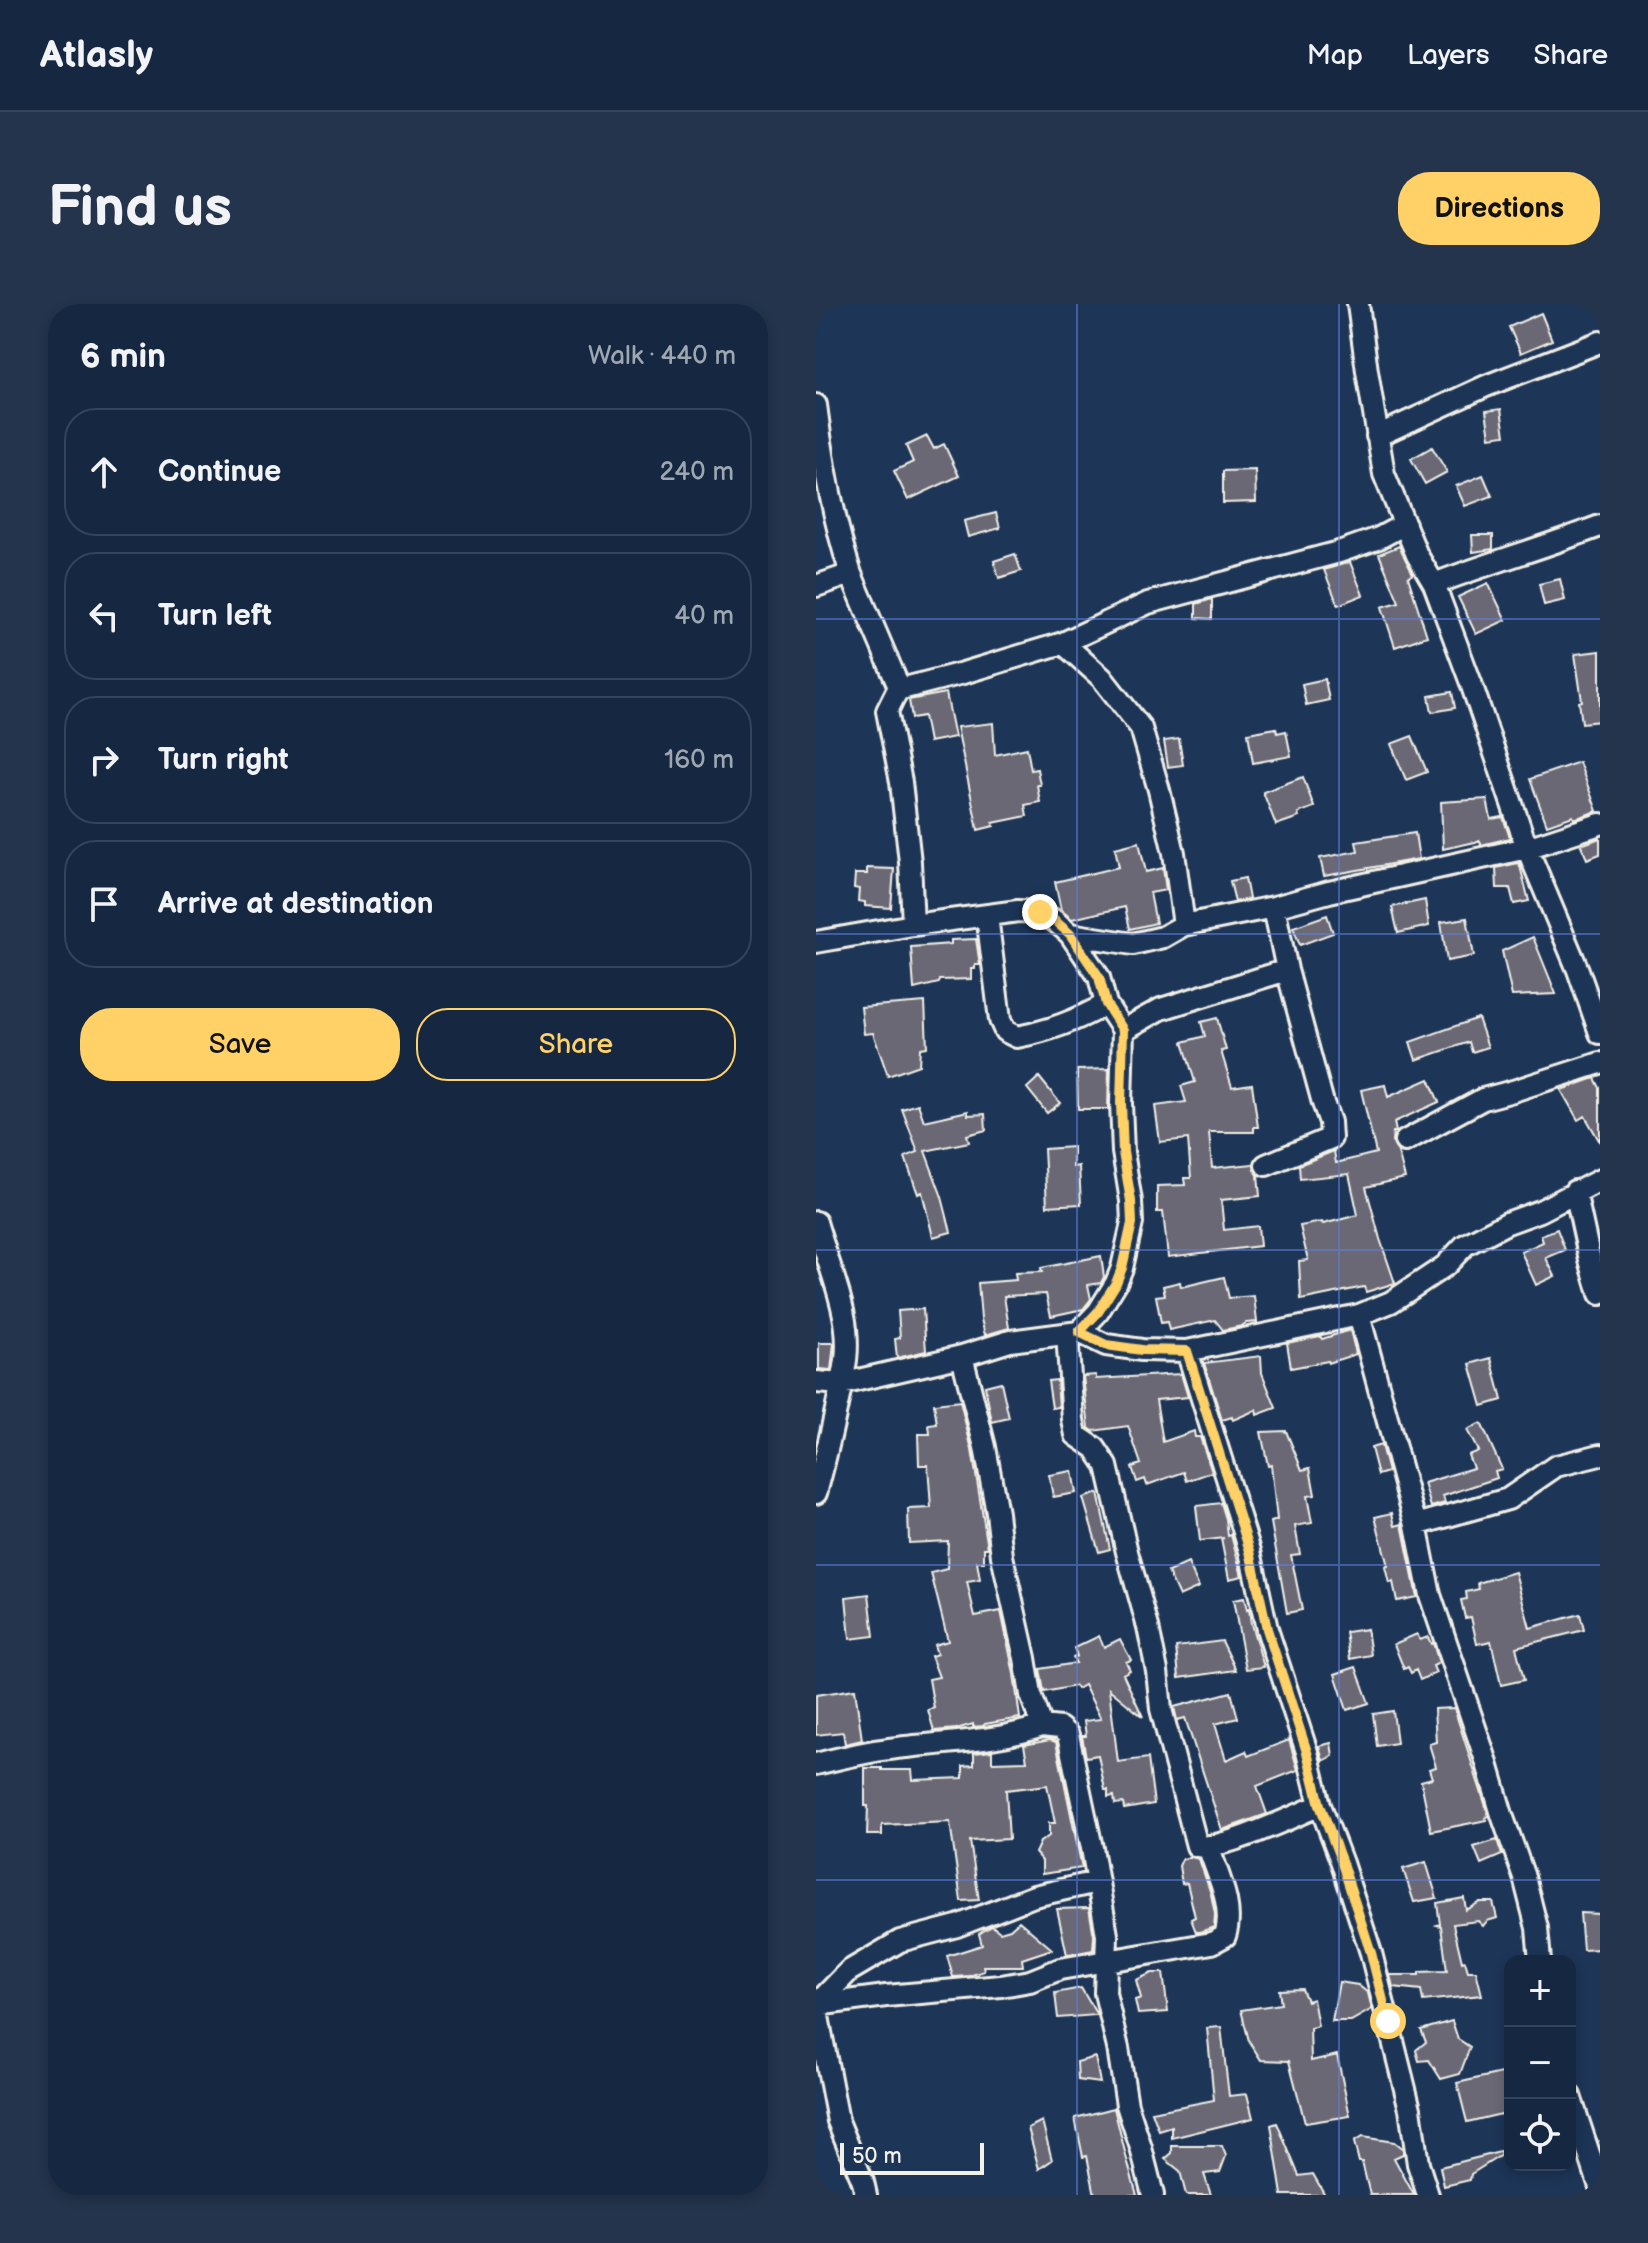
<!DOCTYPE html>
<meta charset="utf-8">
<style>
:root{--surface:#162841;--page:#23344c;--text:#f1f3f6;--muted:#9ea6b1;--line:#35445a;--accent:#ffd166}
body{margin:0;font-family:"Balsamiq Sans",sans-serif;background:var(--page);color:var(--text)}
.controls{position:absolute;right:24px;bottom:24px;display:grid;overflow:hidden;border-radius:16px;box-shadow:0 4px 12px #0003}
.controls button{width:72px;height:72px;display:grid;place-items:center;padding:0;border:0;border-bottom:2px solid var(--line);background:var(--surface);color:var(--text);font:40px sans-serif}
.scale{position:absolute;left:24px;bottom:20px;width:144px;box-sizing:border-box;padding-left:8px;border:4px solid #f4f1e8;border-top:0;font-size:22px;line-height:28px;white-space:nowrap;color:#f4f1e8;-webkit-text-stroke:6px #1d3557;paint-order:stroke}
.stop{position:absolute;width:24px;height:24px;margin:-18px;border:6px solid #ffd166;border-radius:50%;background:#fff}
.stop.end{background:#ffd166;border-color:#fff;box-shadow:0 2px 8px #0008}
.list{margin:0;padding:0;list-style:none}
h2{display:flex;justify-content:space-between;align-items:center;height:104px;margin:0;padding:0 32px;font-size:34px}
h2 small{font-size:26px;font-weight:400;color:var(--muted)}
.list li{display:grid;grid-template-columns:52px 1fr auto;gap:24px;align-items:center;box-sizing:border-box;height:128px;margin:0 16px 16px;padding:0 16px;border:2px solid var(--line);border-radius:32px}
.list b{display:block;font-size:30px;white-space:nowrap}
.list em{font-size:26px;font-style:normal;color:var(--muted)}
.actions{display:flex;gap:16px;padding:24px 32px}
.actions a{flex:1;padding:18px 0;border:2px solid var(--accent);border-radius:32px;text-align:center;font-size:28px;color:var(--accent)}
.actions .main{background:var(--accent);color:#111}
.icon{flex:none;width:44px;height:44px;fill:none;stroke:currentColor;stroke-width:2;stroke-linecap:round;stroke-linejoin:round}
.map{position:relative;flex:none;width:784px;height:1891px;overflow:hidden;border-radius:32px}
header{display:flex;align-items:center;gap:48px;box-sizing:border-box;height:112px;padding:0 40px;background:var(--surface);border-bottom:2px solid var(--line)}
header strong{font-size:38px}
nav{display:flex;gap:44px;margin-inline-start:auto;font-size:28px}
.intro{display:flex;align-items:center;justify-content:space-between;box-sizing:border-box;height:192px;padding:0 48px}
h1{margin:0;font-size:56px}
.button{padding:20px 36px;border-radius:32px;background:var(--accent);color:#111;font-size:28px;font-weight:700}
main{display:flex;gap:48px;padding:0 48px}
aside{flex:1;background:var(--surface);border-radius:32px;box-shadow:0 4px 12px #0003}
.map>svg:first-child{display:block}
</style>
<header>
<strong>Atlasly</strong>
<nav><a>Map</a><a>Layers</a><a>Share</a></nav>
</header>
<div class="intro"><h1>Find us</h1><a class="button">Directions</a></div>
<main>
<aside>
<h2>6 min<small>Walk · 440 m</small></h2>
<ul class="list">
<li><svg class="icon" aria-label="ahead" viewBox="0 0 24 24"><path d="M12 20V5M6 11l6-6 6 6"/></svg><div><b>Continue</b></div><em>240 m</em></li>
<li><svg class="icon" aria-label="left" viewBox="0 0 24 24"><path d="M17 20v-9H6M10 6l-5 5 5 5"/></svg><div><b>Turn left</b></div><em>40 m</em></li>
<li><svg class="icon" aria-label="right" viewBox="0 0 24 24"><path d="M7 20v-9h11M14 6l5 5-5 5"/></svg><div><b>Turn right</b></div><em>160 m</em></li>
<li><svg class="icon" aria-label="arrive" viewBox="0 0 24 24"><path d="M6 21V4h12l-3 4 3 4H6"/></svg><div><b>Arrive at destination</b></div></li>
</ul>
<div class="actions"><a class="main">Save</a><a>Share</a></div>
</aside>
<div class="map">
<svg width="784" height="1891" viewBox="0 0 784 1891">
<rect width="100%" height="100%" fill="#1d3557"/>
<filter id="ink" filterUnits="userSpaceOnUse"><feTurbulence type="fractalNoise" baseFrequency=".0125" numOctaves="2"/><feDisplacementMap in="SourceGraphic" scale="16" xChannelSelector="R" yChannelSelector="G"/><feConvolveMatrix kernelMatrix="1 2 1 2 8 2 1 2 1" color-interpolation-filters="sRGB"/></filter>
<g filter="url(#ink)">
<!-- building -->
<path fill="#6a6874" stroke="#f4f1e8" stroke-width="2" d="M725,9L736,36L705,49L693,23Z
M685,105L689,131L674,133L670,107Z
M111,132L118,145L128,140L143,172L92,196L78,167L97,158L90,142Z
M616,143L631,168L609,180L595,155Z
M439,166L440,198L407,199V167Z
M667,171L676,192L649,202L640,182Z
M180,209L184,224L152,233L148,217Z
M656,231H677V245L657,248Z
M583,242L597,270L592,273L611,332L579,343L566,303L583,298L563,250Z
M199,250L205,267L183,274L178,257Z
M534,258L547,291L522,301L508,266Z
M744,275L749,296L728,301L723,280Z
M672,279L690,316L660,330L642,293Z
M396,295V315L380,314V300Z
M784,347V417L766,419L763,398L766,397L759,350Z
M509,375L513,396L490,401L486,380Z
M636,388L639,404L616,408L613,392Z
M130,389L139,433L113,438L108,412L96,414L93,396Z
M177,419L179,451L211,444L215,466L221,465L224,481H221L224,498L209,501L211,512L177,519L178,522L162,526L141,423Z
M460,424L461,429L470,427L475,452L437,459L432,429Z
M596,432L611,468L590,476L575,440Z
M363,435L367,461L352,463L348,437Z
M763,458L781,507L758,515L757,512L731,521L714,475Z
M487,473L498,503L482,509L483,513L460,521L447,488Z
M671,495L675,515L687,513L694,534L665,541L664,537L627,545L625,498Z
M599,529L603,555L508,572L504,554L542,547L540,538Z
M784,534V550L771,555L765,541Z
M323,538L330,568L347,564L350,586L334,589L340,619L314,625L309,603L256,615L245,606L239,578L303,563L299,544Z
M702,559L704,562L713,597L698,600L694,584H681L680,564Z
M51,564L78,565L75,604L49,602V598L42,597L43,585L38,584L39,570H51Z
M429,574L433,595L419,598L414,577Z
M609,596L613,622L582,629L576,603Z
M511,611L517,629L484,641L477,623Z
M651,614L658,652L631,657L625,618Z
M717,633L740,690L696,692L686,647Z
M160,635L164,661H159V665H155V675L124,676L123,679L98,685L95,643L135,640V636Z
M109,698L111,743L104,744L103,761L72,772L57,729L48,730L45,703Z
M401,714L410,746L405,747L416,783L436,780L442,823H438V828H393L396,864L437,860L442,871L444,892L405,896L408,926L442,922L444,942L352,953L347,908H341V882L369,881L368,874H375L372,835L344,838L339,802L370,798L365,782L379,778L367,738L389,732L385,718Z
M662,714L672,743L656,748L653,738L600,756L594,738Z
M293,765L292,805H262L261,766Z
M223,773L244,799L231,809L211,784Z
M779,774L784,784V838L769,812L762,816L745,786Z
M613,775L623,798L578,818L580,828H577L576,837L582,848L589,874L550,883L564,935L579,979L550,988L548,983L485,996L483,957L492,956L484,922L506,918L507,920L542,911L533,870L484,875L483,861L518,847L520,859L560,849L545,786L569,781L572,793Z
M102,800L108,817L152,807V811L169,810L170,826L151,831L153,838L109,847L126,893L135,928L117,933L106,888L102,890L89,853L102,848L86,805Z
M257,843V863L263,862L265,900L231,902L228,845Z
M741,925L749,946L730,954L739,972L720,981L705,948L727,938L725,931Z
M285,952L288,973L285,979L272,981L275,995L267,1005L235,1012L230,990L188,992L193,1024L169,1031L165,1015L162,979L200,976L199,969L226,968L225,964Z
M408,973L413,994L438,992L441,1018L430,1019L426,1022L407,1026L399,1016L353,1026L351,1018L345,1019L340,992L349,991L347,982L364,978L365,983Z
M107,1005L110,1047L81,1054L79,1035L84,1034L82,1007Z
M534,1026L540,1050L512,1059V1057L475,1064L471,1039L504,1032L506,1035Z
M3,1039H18L15,1066L3,1065Z
M445,1052L446,1069L460,1104L441,1111L440,1106L417,1116L416,1113L406,1116L388,1059Z
M675,1054L686,1096L666,1102L654,1060Z
M365,1070L372,1093L340,1096L347,1138L378,1127L379,1133H384L396,1168L371,1177L368,1168L331,1181L329,1175L321,1178L316,1163L325,1160L312,1122L277,1127L273,1124L267,1072L280,1071V1075Z
M241,1076L243,1103L236,1104L232,1077Z
M185,1078L193,1114L176,1118L169,1082Z
M144,1097L156,1146L172,1244H168V1258H161L164,1276L151,1278L159,1312L185,1307L198,1370L204,1414L169,1420L167,1422L157,1423V1420L140,1425L118,1427L112,1406L118,1404L113,1375L123,1373L115,1352L121,1350L118,1341L132,1337L115,1269L131,1265L132,1237L93,1239L92,1205L115,1204L112,1161H103L102,1130H114L113,1121L121,1120L118,1100Z
M665,1119L686,1165L679,1167L681,1174L627,1192L629,1199L615,1203L608,1179L657,1164L652,1151L662,1147L651,1126Z
M470,1127L486,1166L494,1164L499,1191L491,1192L496,1219L479,1222L484,1250L475,1251L486,1306L471,1309L455,1218L461,1216L455,1161L452,1162L445,1128Z
M565,1141L572,1168L562,1171L555,1144Z
M256,1167L260,1189L237,1193L233,1171Z
M282,1189L294,1245L283,1248L267,1194Z
M405,1199L410,1215L412,1232L415,1231L426,1272L413,1275L405,1235L408,1234L384,1237L380,1202Z
M576,1209L579,1222L586,1220L601,1293L581,1297L577,1278L573,1279L569,1263L572,1262L559,1213Z
M372,1259L383,1283L363,1292L352,1268Z
M699,1268L714,1324L764,1310L768,1326L700,1343L708,1376L685,1381L675,1337L661,1340L655,1313L649,1314L645,1296L651,1295L650,1288L663,1285L662,1279Z
M53,1290L58,1332L34,1335L30,1293Z
M428,1294L431,1306L433,1305L435,1320L448,1363L430,1365L417,1296Z
M551,1325L555,1351L534,1355L530,1328Z
M601,1330L604,1336L612,1333L615,1340L617,1339L623,1359L617,1362L620,1369L604,1376L600,1366L595,1369L592,1363L588,1365L578,1340Z
M283,1332L288,1343L304,1335L315,1356L310,1358L314,1366L307,1370L327,1413L293,1385L302,1458L332,1454L338,1500L308,1505L307,1499L299,1500L298,1492L292,1493V1486H289L282,1451L270,1453L266,1432H270L268,1417L285,1415L268,1381L261,1385L259,1382L228,1388L224,1365L260,1359L257,1354L261,1352L258,1344Z
M406,1337L420,1366L363,1374L360,1343Z
M540,1363L553,1399L531,1406L519,1370Z
M39,1385L46,1436L29,1440L27,1428L0,1431V1391Z
M415,1388L422,1414L399,1420L410,1456L430,1447L432,1452L473,1436L482,1466L441,1482L451,1510L406,1526L369,1414L361,1416L358,1403Z
M638,1404L673,1512L670,1513L671,1516L615,1527L605,1477L616,1474L613,1465L620,1463L613,1440L620,1438L618,1405Z
M577,1407L581,1439L561,1442L557,1410Z
M234,1436L240,1438L266,1564L226,1570V1557L219,1549L224,1538L233,1532V1519H239L231,1481L190,1486L193,1535L154,1537L163,1596L145,1597L134,1518L66,1521V1531H51L52,1502H49V1464H66V1466H96L97,1476L147,1474V1462L158,1461V1449L176,1447V1458L211,1457L208,1441Z
M515,1439L517,1452L507,1457L503,1442Z
M681,1536L686,1551L665,1560L658,1543Z
M375,1553L383,1555L395,1590L399,1610L398,1623L384,1628H380L375,1615L379,1613L371,1579L366,1580L363,1562L366,1555Z
M610,1558L621,1594L598,1598L587,1565Z
M648,1594L650,1606L664,1598H677L681,1614L671,1617L667,1622L662,1617L637,1620L646,1658L649,1657L652,1667H660L666,1691L607,1697L605,1686L577,1683L574,1671H603V1668L631,1667L625,1622L621,1621L624,1620L621,1599Z
M273,1604L278,1632L277,1646L251,1651L241,1605Z
M764,1609L784,1610V1645L767,1646Z
M203,1617L236,1645L206,1655L207,1662H167L168,1667L153,1672L137,1673L131,1652L166,1641L163,1630L170,1625L176,1622L184,1628L194,1625Z
M336,1669H347L352,1708L322,1710L319,1696L325,1694L320,1676Z
M523,1678L542,1681L552,1689L556,1705L535,1717H516Z
M265,1684L281,1711L242,1714L239,1689Z
M486,1685L491,1697L497,1695L502,1722L494,1724L495,1757L508,1754L509,1756V1754L521,1751L534,1812L489,1819L473,1757L445,1756L433,1737L425,1706L465,1700L463,1686Z
M636,1717L642,1735L654,1743L644,1770L625,1775L613,1756L603,1757L600,1746L610,1738L605,1726Z
M405,1723L413,1792L431,1790L437,1814L356,1834V1823L343,1827L336,1808L398,1796L391,1724Z
M279,1753L284,1779L262,1776L261,1758Z
M690,1768L694,1784V1808L651,1818L641,1779Z
M298,1804L310,1852L321,1891H279L271,1852L267,1853L259,1814Z
M226,1817L236,1856L223,1865L212,1824Z
M461,1819L483,1872L497,1870L509,1891H466L455,1821Z
M546,1833L578,1838L587,1845V1850L578,1854L598,1891H554L546,1858H543L538,1838Z
M356,1842H406L410,1852L404,1868L388,1870L395,1891H370L364,1867L349,1855L356,1849Z
M684,1848L685,1851L655,1870L654,1876L628,1882L624,1863Z"/>
<g fill="none" stroke-linecap="round" stroke-linejoin="round">
<defs>
<path id="minor" d="M542,0L551,67L568,170L601,251L618,280L655,379L711,544L762,666L784,729
M0,101C7,159 17,215 35,270L0,282
M561,132L670,82L784,38
M35,270L83,383
M618,280C673,259 729,243 784,222
M247,339L332,299L523,248L563,234L589,220
M171,612L184,716L189,727L201,733C233,727 262,716 290,700
M97,621L94,558L85,478L71,407L83,383L85,385L147,369L247,339L286,374L325,424L343,486L358,549L368,621
M254,630L283,673L290,700L307,726L305,799L307,848L315,897L316,919L306,964L300,979L282,1008L263,1028
M0,638L97,621L202,607L224,608L239,617L254,630L317,640L347,633L368,621L458,603L513,588L711,544L784,520
M307,726L345,705L471,666
M589,837L667,795L697,787L784,759
M450,861L515,834L514,818L507,799L471,666L458,603
M759,887L774,956L784,990
M0,918C9,950 27,994 30,1025C33,1053 28,1067 23,1092C16,1125 9,1157 0,1189
M543,1011L600,1221L614,1291L670,1456L686,1511L708,1573L721,1624L724,1657
M251,1030L257,1116L260,1131L279,1144L291,1162L311,1248L332,1323L341,1367L345,1405L381,1542C405,1547 478,1512 504,1501
M371,1047L434,1247L451,1325L491,1448L504,1501L526,1559L555,1649L594,1805L602,1860L612,1891
M146,1052L169,1143L181,1209L186,1252L209,1354L215,1391L226,1422L244,1424L252,1431L276,1544L291,1631L289,1689L302,1744L311,1801L325,1844L337,1891
M0,1078L25,1080L146,1052L194,1037L263,1028L290,1041L326,1046L371,1047L543,1011L575,998L629,962L649,941L691,919L724,907L784,876
M600,1221L692,1195L740,1162L784,1151
M0,1460C24,1454 48,1448 73,1445C123,1438 177,1439 226,1422
M0,1701L70,1692L185,1682L214,1677L244,1665L396,1639L409,1632C419,1603 401,1570 392,1542
M0,1701L33,1667L84,1637L141,1622L218,1592L281,1578
M0,1702L22,1817L47,1878L50,1891
M754,1792L784,1883"/>
</defs>
<!-- minor casing -->
<use href="#minor" stroke="#f4f1e8" stroke-width="26"/>
<!-- minor -->
<use href="#minor" stroke="#1d3557" stroke-width="20"/>
</g>
</g>
<g fill="none" stroke-linecap="round" stroke-linejoin="round" filter="url(#ink)">
<!-- route -->
<path stroke="#ffd166" stroke-width="10" d="M224,608L239,617L254,630L283,673L290,700L307,726L305,799L307,848L315,897L316,919L306,964L300,979L282,1008L263,1028L290,1041L326,1046L371,1047L434,1247L451,1325L491,1448L504,1501L526,1559L555,1649L572,1717"/>
</g>
<!-- grid -->
<path fill="none" stroke="#5e7fdd" stroke-width="2" stroke-opacity="0.55" d="M261,0V1891M523,0V1891M0,315H784M0,630H784M0,946H784M0,1261H784M0,1576H784"/>
</svg>
<div class="controls">
<button>+</button>
<button>−</button>
<button><svg class="icon" aria-label="locate" viewBox="0 0 24 24"><circle cx="12" cy="12" r="6"/><path d="M12 2v4M12 18v4M2 12h4M18 12h4"/></svg></button>
</div>
<div class="scale">50 m</div>
<div class="stop" style="left:572px;top:1717px"></div>
<div class="stop end" style="left:224px;top:608px"></div>
</div>
</main>
